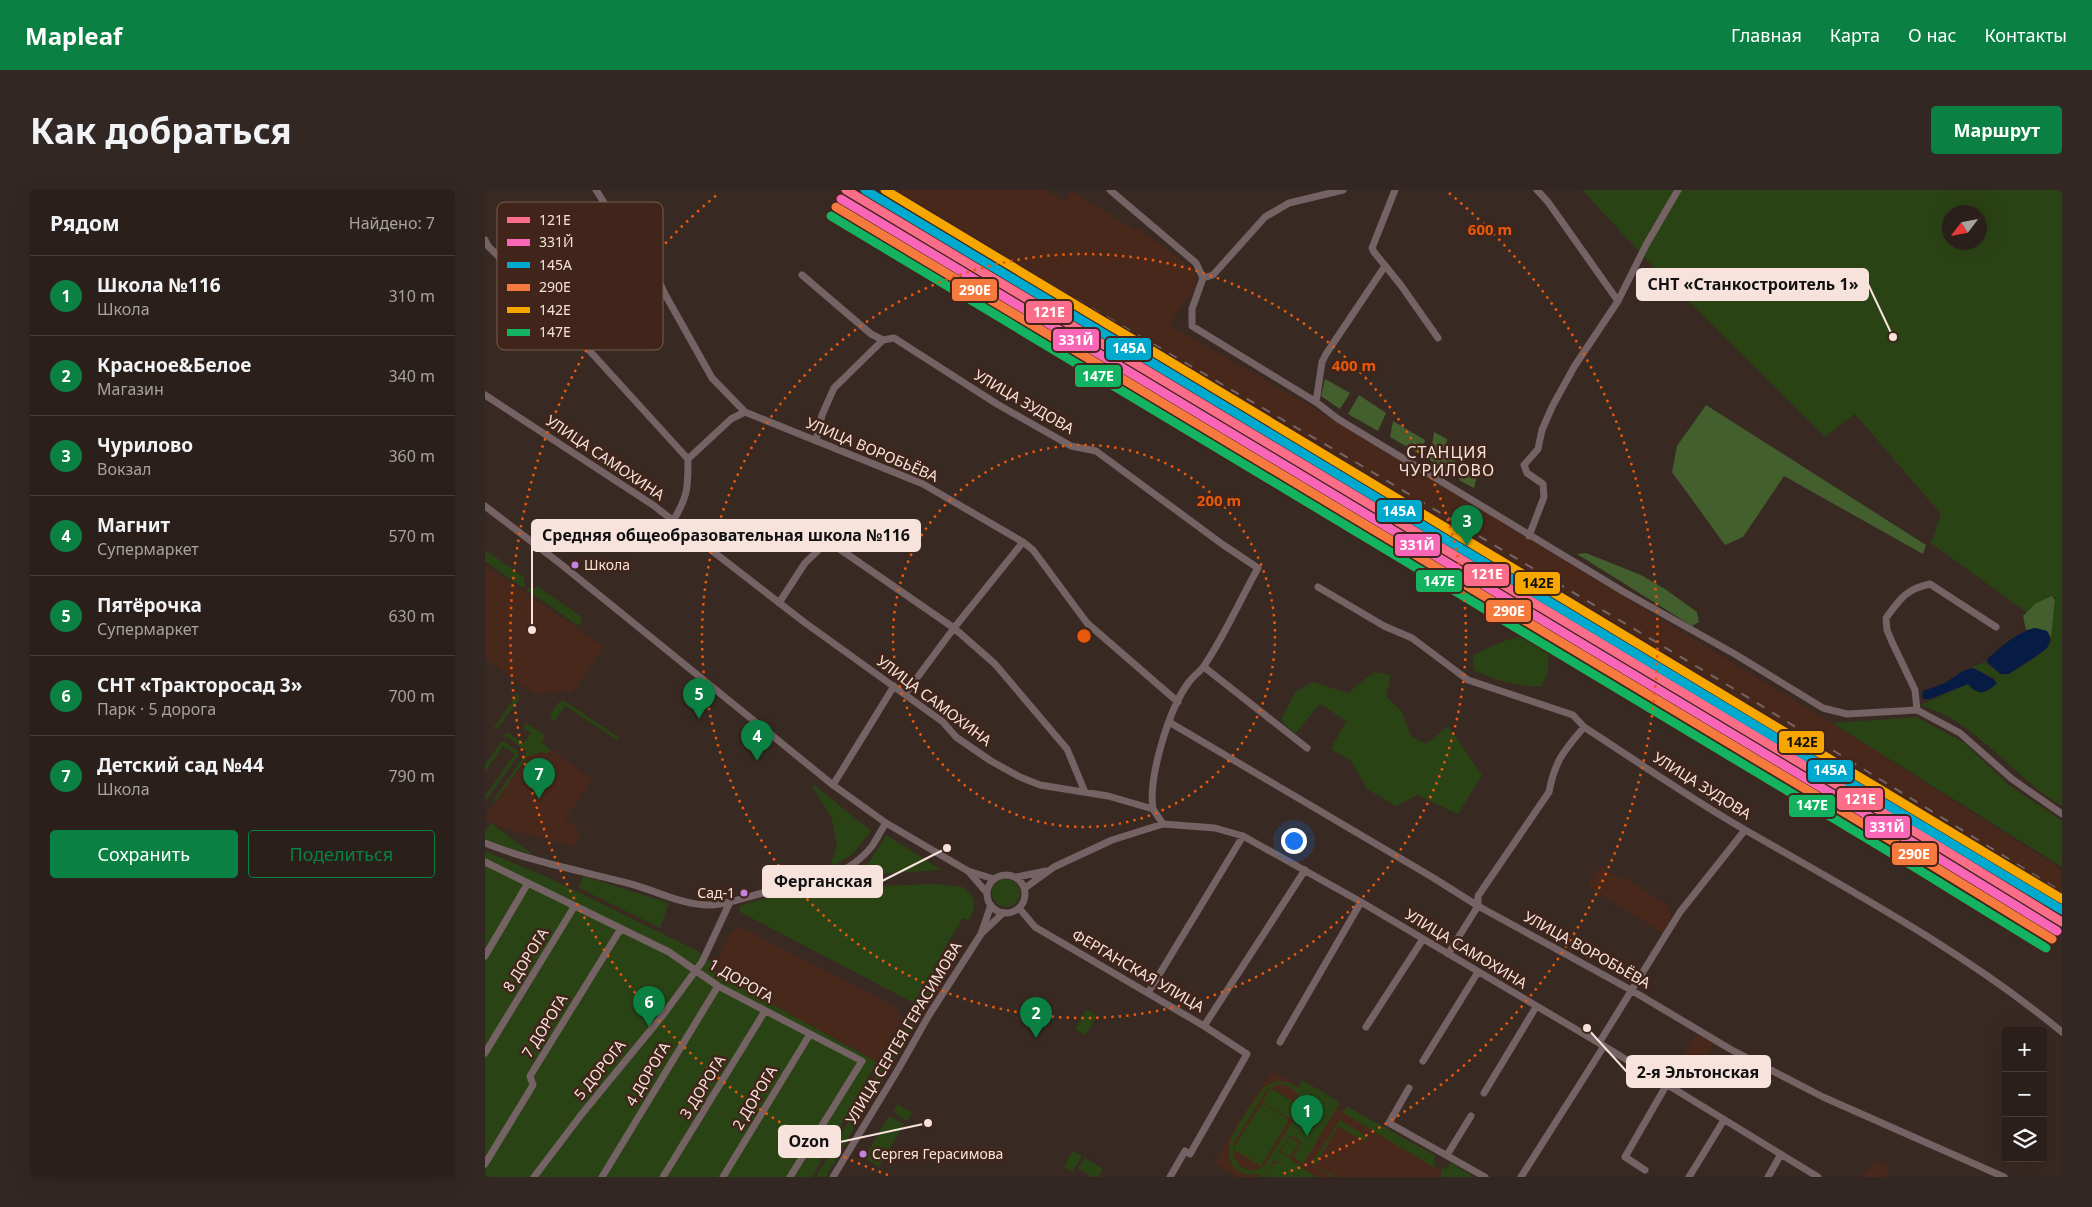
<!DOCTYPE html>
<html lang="ru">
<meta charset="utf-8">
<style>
:root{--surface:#2a1f1a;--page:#322723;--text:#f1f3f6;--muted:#a5a2a2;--line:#463d39;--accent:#0b8043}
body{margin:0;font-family:"Noto Sans",sans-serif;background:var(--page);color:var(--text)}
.controls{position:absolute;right:15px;bottom:15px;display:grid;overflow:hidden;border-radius:5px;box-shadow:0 5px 20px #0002}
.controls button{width:45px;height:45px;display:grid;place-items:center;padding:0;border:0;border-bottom:1px solid var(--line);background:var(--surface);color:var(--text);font:25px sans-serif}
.compass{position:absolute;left:1457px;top:15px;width:45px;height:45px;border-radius:50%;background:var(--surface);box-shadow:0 5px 20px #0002;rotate:238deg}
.you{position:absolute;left:808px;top:650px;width:18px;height:18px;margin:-12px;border:4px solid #fff;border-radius:50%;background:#1a73e8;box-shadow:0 0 0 8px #1a73e833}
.badge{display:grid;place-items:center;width:32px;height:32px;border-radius:50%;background:var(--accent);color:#fff;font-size:16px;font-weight:700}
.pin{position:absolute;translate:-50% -41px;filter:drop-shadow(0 1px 2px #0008)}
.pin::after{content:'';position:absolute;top:26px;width:18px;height:15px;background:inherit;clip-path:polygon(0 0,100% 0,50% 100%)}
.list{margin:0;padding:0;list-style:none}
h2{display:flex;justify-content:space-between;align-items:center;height:65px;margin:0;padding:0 20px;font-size:21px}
h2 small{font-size:16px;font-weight:400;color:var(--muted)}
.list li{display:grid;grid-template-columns:32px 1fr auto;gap:15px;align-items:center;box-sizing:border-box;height:80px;padding:0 20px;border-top:1px solid var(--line)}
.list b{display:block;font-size:19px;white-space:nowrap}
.list p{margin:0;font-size:16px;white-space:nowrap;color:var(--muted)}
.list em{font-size:16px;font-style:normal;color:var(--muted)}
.actions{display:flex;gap:10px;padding:15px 20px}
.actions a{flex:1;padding:11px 0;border:1px solid var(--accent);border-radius:5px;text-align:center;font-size:18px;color:var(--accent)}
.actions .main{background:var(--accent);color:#fff}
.icon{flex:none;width:28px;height:28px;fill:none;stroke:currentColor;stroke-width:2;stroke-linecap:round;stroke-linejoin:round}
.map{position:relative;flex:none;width:1577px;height:987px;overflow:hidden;border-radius:5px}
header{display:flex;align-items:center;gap:30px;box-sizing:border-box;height:70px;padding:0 25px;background:var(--accent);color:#fff}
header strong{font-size:24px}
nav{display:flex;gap:28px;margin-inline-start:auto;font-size:18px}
.intro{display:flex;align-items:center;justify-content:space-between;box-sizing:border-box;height:120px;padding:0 30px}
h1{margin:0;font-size:35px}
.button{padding:12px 22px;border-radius:5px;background:var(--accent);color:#fff;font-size:18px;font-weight:700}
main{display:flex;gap:30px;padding:0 30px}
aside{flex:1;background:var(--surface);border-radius:5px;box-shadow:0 5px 20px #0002}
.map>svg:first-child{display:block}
</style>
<header>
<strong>Mapleaf</strong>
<nav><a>Главная</a><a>Карта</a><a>О нас</a><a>Контакты</a></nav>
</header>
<div class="intro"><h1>Как добраться</h1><a class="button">Маршрут</a></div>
<main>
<aside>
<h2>Рядом<small>Найдено: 7</small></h2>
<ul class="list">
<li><span class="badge">1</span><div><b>Школа №116</b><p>Школа</p></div><em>310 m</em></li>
<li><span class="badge">2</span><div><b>Красное&amp;Белое</b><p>Магазин</p></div><em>340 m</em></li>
<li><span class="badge">3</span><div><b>Чурилово</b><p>Вокзал</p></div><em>360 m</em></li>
<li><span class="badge">4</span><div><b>Магнит</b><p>Супермаркет</p></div><em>570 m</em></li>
<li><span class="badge">5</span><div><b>Пятёрочка</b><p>Супермаркет</p></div><em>630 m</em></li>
<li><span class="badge">6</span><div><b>СНТ «Тракторосад 3»</b><p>Парк · 5 дорога</p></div><em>700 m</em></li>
<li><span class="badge">7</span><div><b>Детский сад №44</b><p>Школа</p></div><em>790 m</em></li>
</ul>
<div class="actions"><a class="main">Сохранить</a><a>Поделиться</a></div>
</aside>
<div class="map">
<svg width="1577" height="987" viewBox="0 0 1577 987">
<rect width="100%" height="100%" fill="#382923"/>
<!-- built -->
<path fill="#49281c" d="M352,0H561L580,12L586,1L650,40L649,43L653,38L710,81L712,96L690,124L685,135L825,216L1347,533L1577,680V736L1349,603L747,242L468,67Z
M0,375L119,457L86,504L79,500L50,504L0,468Z
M49,558H64L107,590L80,629L95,642L90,657L14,637L0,627Z
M1115,676L1135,689L1138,686L1184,717L1186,726L1179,744L1105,698L1106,689Z
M252,738H258L407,815L412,820L415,827L414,833L392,872L233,785L232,770L246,742Z
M1211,844L1229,854L1204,898L1184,887Z
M788,882L855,920L966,987H752L729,973L773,900Z
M1391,970L1405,977L1400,987H1377Z"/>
<!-- green -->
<path fill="#2a4315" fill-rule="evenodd" d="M1097,0H1577V616C1566,609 1555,602 1545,593C1510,564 1480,528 1435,515L1483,494L1488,500L1511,493L1509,488L1486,477L1500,472L1516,485C1530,483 1556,465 1565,454L1571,406L1541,422L1446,353L1456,324L1370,224L1340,247L1163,71ZM1464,22H1494V52H1464Z
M0,360L39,387L40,395L38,398L0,371Z
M52,396L95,426L97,430L96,435L91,434L42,400L44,398L48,399Z
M1059,442C1065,460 1066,481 1056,497C1033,496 1010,491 989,480L988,466C1011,453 1033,445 1059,442Z
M889,482L906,485L901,506L917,522L926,546L941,554L963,536L997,585L973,624L932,605L911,616L882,599L866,571L846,559L861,531L835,514L810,544L796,530L810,502L828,492L863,503Z
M33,503L35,508L13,538L8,539Z
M78,510L133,547L134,549L133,551L80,516L69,532L65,525L73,513Z
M1432,527L1479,553L1524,595L1577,631V677L1347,533Z
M42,533L60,546L56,552L65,559L62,564L57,562L43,566L9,613L7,612L42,562L24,548L17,546L22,543L39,553L46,543L38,538Z
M16,552H19L33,561V566L0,612V606L30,564L18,556L0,582V575Z
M329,595L386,641L368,664L344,678L352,656L347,629L327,596Z
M6,633L49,665L0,651V642Z
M401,645L457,680L376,685Z
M0,661L62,687L211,760L226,772L233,785L392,872L327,987H0Z
M98,686L184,713L175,738L94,698Z
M507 703a14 14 0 1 1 28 0a14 14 0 1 1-28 0Z
M449,694L478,697C492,710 492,713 484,730L478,728L455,766L459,769L429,813L255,722V716C315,694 386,697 449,694Z
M464,767L467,769L453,794L341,987H333L332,985L429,821Z
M601,819L612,826L601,845L590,839Z
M817,890L851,910L854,914L818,974L808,967L817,952L805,945L794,961L831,987H780C784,980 787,971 797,973L794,971L789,972L792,965L779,987H774L776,983C767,986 758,985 750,978C730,958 764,920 775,902C785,889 801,888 813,898ZM795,894C810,896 818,908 814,922L779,976L768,981L756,977L748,967V954L780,902L786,897Z
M786,898L813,915L805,929L777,912Z
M777,913L804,930L776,976L748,959Z
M413,914L427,923L422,931L408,922Z
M863,917L951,966L949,969L950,978L857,922Z
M404,926L419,934L394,977L379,968Z
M855,930L882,947L879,951L853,936L830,975L850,987H846L827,973Z
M804,947L814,953L805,967L796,961Z
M588,961L597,966L587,982L579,976Z
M600,968L618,979L613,987H607L593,978Z
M965,972L989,987H956V979L962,978Z"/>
<!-- forest -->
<path fill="#435f2e" d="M840,189L865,203L855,219L836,206Z
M874,205L901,223L893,241L863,224Z
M1221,215L1441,355L1438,364L1299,286L1258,347L1240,355L1187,282L1192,256Z
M908,231L940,250L936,265L905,247Z
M949,242L962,249L961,262L971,268L967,285L945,270Z
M980,279L992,285L989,298L974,290Z
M1101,363L1156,385L1180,399L1212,422L1214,432L1207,436L1092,364Z
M1567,406L1570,410L1566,448L1562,441L1550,438L1541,440L1538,426L1551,413Z"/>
<!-- water -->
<path fill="#061c45" d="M1550,438L1562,441C1567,449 1566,453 1560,460L1524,484H1516L1503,473L1502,469C1516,457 1532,442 1550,438Z
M1488,478L1508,489L1512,493C1501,504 1493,506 1483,494L1445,509H1439L1437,506L1438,501L1460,493L1478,481Z"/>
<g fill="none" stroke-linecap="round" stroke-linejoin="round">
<!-- minor -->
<path stroke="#746264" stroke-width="7" d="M111,0L123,19L157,57L181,106L227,188L260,222L438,294L538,352L548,360L602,433L693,512
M625,0L711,73L718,88L707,119V136L831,212L853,229L1139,402L1248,463L1338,518L1362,524L1432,520L1475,543L1527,589L1577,624
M910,0L887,58L889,62L915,94L953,148
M1052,0L1063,12L1133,111
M0,50L3,56L62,114L203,269C203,298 203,306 188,331
M317,85L386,144L398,150L409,148L512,214L586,256L611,261L737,354L773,378C755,410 740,445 719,476C715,482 708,486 704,492C684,518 663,588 668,619
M718,88L728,85L780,27L804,13L858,0
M0,205L168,315L319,432L458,532L471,547L506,571L535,587L555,595L623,606L668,619L678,634
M831,212L837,172L841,164L900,76
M331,251L337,225L349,198L398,150
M203,269L246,229L260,222
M0,316L77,375L348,595L401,633L483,681L509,689
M1044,346L1059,307L1058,294L1042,283L1039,275L1053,259L1057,240L1067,217L1089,177L1133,111L1161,55L1193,0
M833,397L899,436L927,448L983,490L1088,525L1099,537C1153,572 1206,609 1262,641C1370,703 1481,763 1577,842
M294,413L320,373L343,351L469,438L510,474L582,559L600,602
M719,477L822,558
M420,504L469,438L538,352
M1432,520L1430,500L1407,452L1402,440L1401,428C1415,409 1421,399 1445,394L1511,437
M684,532L947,687L993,716L1146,800L1245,859L1338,907L1519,987
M348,595L409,496
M0,653C47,672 97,681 146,694C172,701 199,716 227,715C244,714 261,707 278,703C316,695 362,689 387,656C392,649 396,640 401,633
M0,672L184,762L233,796L377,871L305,987
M484,682L502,703
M502 704a19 19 0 1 1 38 0a19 19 0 1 1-38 0Z
M532,687L561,681
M540,698L569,677L627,650L678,634L730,638L758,646L876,712L1119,856L1333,987
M534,718L550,737L719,836L762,864L705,964L700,961L685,987
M498,742L518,723
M963,764L993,716V706L1064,602C1070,570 1079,561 1099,537
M0,766L43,693
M663,803L758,646
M719,836L820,680
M881,837L938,749
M795,852L876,712
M1114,853L1195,722L1260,640
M0,863L89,717
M938,871L993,782
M924,898L904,933L1000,987
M999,903L1051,817
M962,965L986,926
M0,974L48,895L45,886L135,740
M1160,980L1140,967L1182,894
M49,987L96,925L178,825L217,772L245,712
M117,987L233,796
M178,987L280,821
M238,987L325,844
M348,987L414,878L444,825L496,744L506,715
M1036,987L1119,856
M1204,987L1239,930
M1283,987L1296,964"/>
<!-- rail -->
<path stroke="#746564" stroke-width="2" stroke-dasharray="9 9" stroke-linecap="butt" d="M404,0L872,273L1246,497L1577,702
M515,85L614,140L1577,720"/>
<defs>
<path id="rail-1" d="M361,0L1442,649L1577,732"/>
<path id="rail-2" d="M356,9L1437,658L1572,741"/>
<path id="rail-3" d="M380,0L1577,720"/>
<path id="rail-4" d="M351,17L1432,666L1567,749"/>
<path id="rail-5" d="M400,0L1577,709"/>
<path id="rail-6" d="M346,26L1426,675L1561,758"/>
</defs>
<!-- rail-1 casing -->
<use href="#rail-1" stroke="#41251a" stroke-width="12"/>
<!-- rail-2 casing -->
<use href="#rail-2" stroke="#41251a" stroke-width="12"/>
<!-- rail-3 casing -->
<use href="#rail-3" stroke="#41251a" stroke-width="12"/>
<!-- rail-4 casing -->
<use href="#rail-4" stroke="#41251a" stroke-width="12"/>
<!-- rail-5 casing -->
<use href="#rail-5" stroke="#41251a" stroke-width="12"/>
<!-- rail-6 casing -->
<use href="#rail-6" stroke="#41251a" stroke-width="12"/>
<!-- rail-1 -->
<use href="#rail-1" stroke="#fb6d88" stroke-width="9"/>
<!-- rail-2 -->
<use href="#rail-2" stroke="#fa66b7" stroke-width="9"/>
<!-- rail-3 -->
<use href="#rail-3" stroke="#00a9ce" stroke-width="9"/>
<!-- rail-4 -->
<use href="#rail-4" stroke="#f6793e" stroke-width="9"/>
<!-- rail-5 -->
<use href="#rail-5" stroke="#f7a600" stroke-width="9"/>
<!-- rail-6 -->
<use href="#rail-6" stroke="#13b361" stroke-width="9"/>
</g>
<!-- distance rings -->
<g fill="none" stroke="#e8590c" stroke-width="2.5" stroke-dasharray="2.5 5">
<circle cx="599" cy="446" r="191"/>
<circle cx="599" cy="446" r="382"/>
<path d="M403 985A574 574 0 0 1 234 3M964 3A574 574 0 0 1 795 985"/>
</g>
<!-- markers -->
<g fill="#c483df" stroke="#41251a" stroke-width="2">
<circle cx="90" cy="375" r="4.5"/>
<circle cx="259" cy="703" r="4.5"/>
<circle cx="378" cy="964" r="4.5"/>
</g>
<g text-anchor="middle" stroke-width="5" stroke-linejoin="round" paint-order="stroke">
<!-- bus labels -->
<g font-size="14" fill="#f7e3dc" stroke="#41251a" text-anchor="start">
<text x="99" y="380">Школа</text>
<text x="250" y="708" text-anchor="end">Сад-1</text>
<text x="387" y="969">Сергея Герасимова</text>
</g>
<!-- street labels -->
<g font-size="15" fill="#f7e3dc" stroke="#41251a">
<text transform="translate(539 212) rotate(30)" y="5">УЛИЦА ЗУДОВА</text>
<text transform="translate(387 260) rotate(23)" y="5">УЛИЦА ВОРОБЬЁВА</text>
<text transform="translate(120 268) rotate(34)" y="5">УЛИЦА САМОХИНА</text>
<text transform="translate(449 511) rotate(37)" y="5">УЛИЦА САМОХИНА</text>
<text transform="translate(1217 596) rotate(32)" y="5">УЛИЦА ЗУДОВА</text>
<text transform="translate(981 759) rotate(31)" y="5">УЛИЦА САМОХИНА</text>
<text transform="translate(1102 760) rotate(29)" y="5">УЛИЦА ВОРОБЬЁВА</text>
<text transform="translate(41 770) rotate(-58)" y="5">8 ДОРОГА</text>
<text transform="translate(653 781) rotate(30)" y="5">ФЕРГАНСКАЯ УЛИЦА</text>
<text transform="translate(256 791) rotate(30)" y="5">1 ДОРОГА</text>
<text transform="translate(60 836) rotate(-58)" y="5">7 ДОРОГА</text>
<text transform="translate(419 843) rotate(-59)" y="5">УЛИЦА СЕРГЕЯ ГЕРАСИМОВА</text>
<text transform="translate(115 880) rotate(-51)" y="5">5 ДОРОГА</text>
<text transform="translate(163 884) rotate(-59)" y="5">4 ДОРОГА</text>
<text transform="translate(218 897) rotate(-58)" y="5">3 ДОРОГА</text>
<text transform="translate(270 908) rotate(-59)" y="5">2 ДОРОГА</text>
</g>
<!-- neighbourhood labels -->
<g font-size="16" letter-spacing="1" fill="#f7e3dc" stroke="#41251a">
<text x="962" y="268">СТАНЦИЯ<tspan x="962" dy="18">ЧУРИЛОВО</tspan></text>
</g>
</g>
<!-- legend -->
<rect x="12" y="12" width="166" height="148" rx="8" fill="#41251a" stroke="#785e54" stroke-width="1"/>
<rect x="22" y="27" width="23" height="6" fill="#fb6d88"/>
<rect x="22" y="49" width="23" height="7" fill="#fa66b7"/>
<rect x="22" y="72" width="23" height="6" fill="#00a9ce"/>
<rect x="22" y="94" width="23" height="7" fill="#f6793e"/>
<rect x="22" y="117" width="23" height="6" fill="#f7a600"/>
<rect x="22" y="139" width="23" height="7" fill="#13b361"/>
<g font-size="14" fill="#f7e3dc">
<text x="54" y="35">121Е</text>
<text x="54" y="57">331Й</text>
<text x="54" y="80">145А</text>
<text x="54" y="102">290Е</text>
<text x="54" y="125">142Е</text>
<text x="54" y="147">147Е</text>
</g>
<circle cx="599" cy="446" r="8" fill="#e8590c" stroke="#41251a" stroke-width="2.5"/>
<g font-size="15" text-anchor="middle" font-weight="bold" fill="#e8590c" stroke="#41251a" stroke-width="5" stroke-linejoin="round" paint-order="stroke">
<text x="1005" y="45">600 m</text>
<text x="869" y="181">400 m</text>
<text x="734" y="316">200 m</text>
</g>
<!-- callouts -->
<path fill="none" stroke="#f7e3dc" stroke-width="2" d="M1408 147L1383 94M47 440L47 345M462 658L397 691M1102 838L1142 882M443 933L355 952"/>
<g fill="#f7e3dc" stroke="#41251a" stroke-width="2">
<circle cx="1408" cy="147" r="5"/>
<circle cx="47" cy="440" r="5"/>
<circle cx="462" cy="658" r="5"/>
<circle cx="1102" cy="838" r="5"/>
<circle cx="443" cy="933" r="5"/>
</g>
<g fill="#f7e3dc" stroke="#f7e3dc" stroke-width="2">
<rect x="1152" y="79" width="231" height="31" rx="5"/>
<rect x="47" y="330" width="388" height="31" rx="5"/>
<rect x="278" y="676" width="119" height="31" rx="5"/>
<rect x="1142" y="866" width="143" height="31" rx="5"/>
<rect x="294" y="936" width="61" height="31" rx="5"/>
</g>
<g font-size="16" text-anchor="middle" font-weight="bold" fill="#111">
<text x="1268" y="100">СНТ «Станкостроитель 1»</text>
<text x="241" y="351">Средняя общеобразовательная школа №116</text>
<text x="338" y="697">Ферганская</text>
<text x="1213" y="888">2-я Эльтонская</text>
<text x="324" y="957">Ozon</text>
</g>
<g stroke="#41251a" stroke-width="2">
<rect x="466" y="88" width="47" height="24" rx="5" fill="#f6793e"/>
<rect x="540" y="110" width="48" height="24" rx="5" fill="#fb6d88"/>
<rect x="567" y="138" width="48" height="24" rx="5" fill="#fa66b7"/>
<rect x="620" y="147" width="47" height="24" rx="5" fill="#00a9ce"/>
<rect x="589" y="174" width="48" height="24" rx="5" fill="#13b361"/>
<rect x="891" y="309" width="47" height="24" rx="5" fill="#00a9ce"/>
<rect x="909" y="343" width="47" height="24" rx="5" fill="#fa66b7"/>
<rect x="978" y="373" width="47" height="24" rx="5" fill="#fb6d88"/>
<rect x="930" y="379" width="48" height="24" rx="5" fill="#13b361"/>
<rect x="1029" y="381" width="47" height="24" rx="5" fill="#f7a600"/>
<rect x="1000" y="409" width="47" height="24" rx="5" fill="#f6793e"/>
<rect x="1293" y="540" width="47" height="24" rx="5" fill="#f7a600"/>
<rect x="1322" y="569" width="47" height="24" rx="5" fill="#00a9ce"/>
<rect x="1351" y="597" width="48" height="24" rx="5" fill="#fb6d88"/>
<rect x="1303" y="604" width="48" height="24" rx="5" fill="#13b361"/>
<rect x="1379" y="625" width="47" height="24" rx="5" fill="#fa66b7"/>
<rect x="1406" y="652" width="47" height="24" rx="5" fill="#f6793e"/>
</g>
<g font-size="14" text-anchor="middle" font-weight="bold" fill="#fff">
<text x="490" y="105">290Е</text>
<text x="564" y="127">121Е</text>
<text x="591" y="155">331Й</text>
<text x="644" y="163">145А</text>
<text x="613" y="191">147Е</text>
<text x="914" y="326">145А</text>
<text x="932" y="360">331Й</text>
<text x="1002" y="389">121Е</text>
<text x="954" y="396">147Е</text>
<text x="1024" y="426">290Е</text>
<text x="1345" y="585">145А</text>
<text x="1375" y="614">121Е</text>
<text x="1327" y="620">147Е</text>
<text x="1402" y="642">331Й</text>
<text x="1429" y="669">290Е</text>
</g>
<g font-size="14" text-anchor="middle" font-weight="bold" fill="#111">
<text x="1053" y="398">142Е</text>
<text x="1317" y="557">142Е</text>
</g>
</svg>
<div class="controls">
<button>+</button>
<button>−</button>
<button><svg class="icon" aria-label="layers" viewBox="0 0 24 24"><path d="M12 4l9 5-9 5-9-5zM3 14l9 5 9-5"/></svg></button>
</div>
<svg class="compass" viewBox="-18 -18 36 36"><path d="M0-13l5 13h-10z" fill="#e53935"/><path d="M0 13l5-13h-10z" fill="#a5a2a2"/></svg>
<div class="you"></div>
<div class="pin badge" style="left:822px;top:946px">1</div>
<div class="pin badge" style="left:551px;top:848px">2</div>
<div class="pin badge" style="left:982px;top:356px">3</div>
<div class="pin badge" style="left:272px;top:571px">4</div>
<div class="pin badge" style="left:214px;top:529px">5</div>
<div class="pin badge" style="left:164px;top:837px">6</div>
<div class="pin badge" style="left:54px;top:609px">7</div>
</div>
</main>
